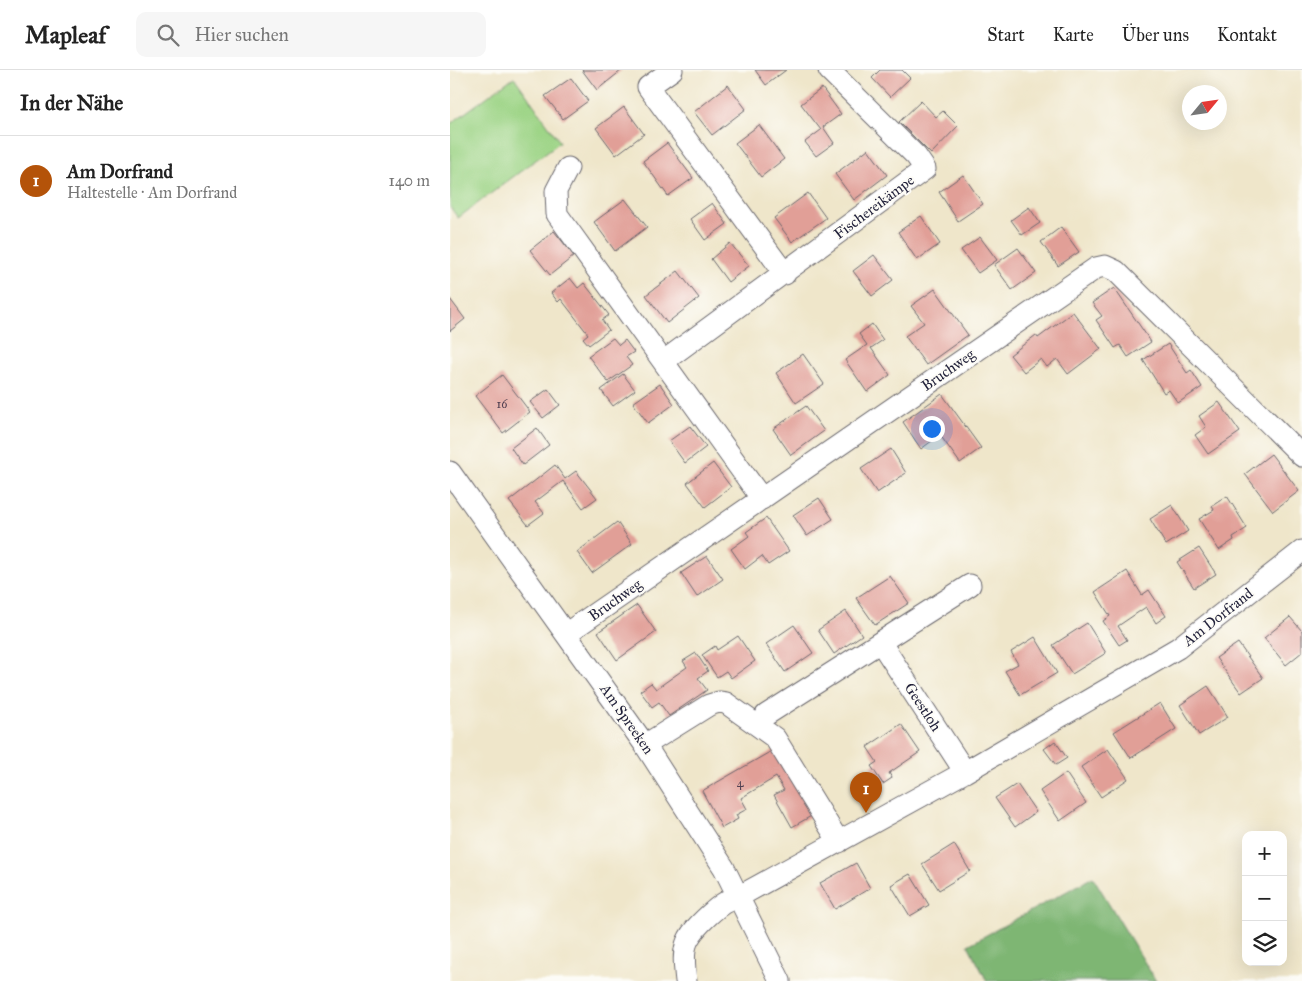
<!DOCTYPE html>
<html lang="de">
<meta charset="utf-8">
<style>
:root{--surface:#fff;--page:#f6f6f6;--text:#222;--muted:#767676;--line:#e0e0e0;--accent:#b45309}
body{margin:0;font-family:"IM FELL Great Primer",serif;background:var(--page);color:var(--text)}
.controls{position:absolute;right:15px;bottom:15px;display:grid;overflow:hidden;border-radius:10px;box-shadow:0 5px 20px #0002}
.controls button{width:45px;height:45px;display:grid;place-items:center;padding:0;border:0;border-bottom:1px solid var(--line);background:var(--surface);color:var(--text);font:25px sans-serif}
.compass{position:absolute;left:732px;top:15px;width:45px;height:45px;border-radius:50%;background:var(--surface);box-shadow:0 5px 20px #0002;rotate:61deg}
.you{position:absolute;left:481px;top:358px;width:18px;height:18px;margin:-12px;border:4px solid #fff;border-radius:50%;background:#1a73e8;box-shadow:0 0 0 8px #1a73e833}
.badge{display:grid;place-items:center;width:32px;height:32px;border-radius:50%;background:var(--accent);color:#fff;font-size:16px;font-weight:700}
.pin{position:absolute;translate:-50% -41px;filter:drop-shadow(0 1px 2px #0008)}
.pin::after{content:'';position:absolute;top:26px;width:18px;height:15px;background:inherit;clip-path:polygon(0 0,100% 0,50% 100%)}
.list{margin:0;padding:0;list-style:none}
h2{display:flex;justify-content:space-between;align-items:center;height:65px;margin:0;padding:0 20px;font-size:21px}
h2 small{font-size:16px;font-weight:400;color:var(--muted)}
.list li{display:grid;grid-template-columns:32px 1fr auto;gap:15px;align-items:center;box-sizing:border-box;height:90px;padding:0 20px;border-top:1px solid var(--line)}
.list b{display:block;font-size:19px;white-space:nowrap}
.list p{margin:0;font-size:16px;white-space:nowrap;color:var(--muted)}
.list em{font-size:16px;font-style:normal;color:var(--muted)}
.icon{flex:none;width:28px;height:28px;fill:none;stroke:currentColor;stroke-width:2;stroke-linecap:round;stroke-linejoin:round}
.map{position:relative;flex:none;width:852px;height:911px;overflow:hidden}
header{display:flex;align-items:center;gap:30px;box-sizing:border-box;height:70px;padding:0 25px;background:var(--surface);border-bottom:1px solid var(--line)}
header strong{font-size:24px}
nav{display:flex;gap:28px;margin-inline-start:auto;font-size:18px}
.search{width:350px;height:45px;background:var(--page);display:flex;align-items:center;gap:12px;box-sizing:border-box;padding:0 18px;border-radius:10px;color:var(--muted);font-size:19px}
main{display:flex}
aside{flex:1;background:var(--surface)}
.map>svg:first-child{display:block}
</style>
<header>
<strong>Mapleaf</strong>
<div class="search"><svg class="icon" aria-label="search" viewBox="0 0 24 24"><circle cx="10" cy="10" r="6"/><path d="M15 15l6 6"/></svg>Hier suchen</div>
<nav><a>Start</a><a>Karte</a><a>Über uns</a><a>Kontakt</a></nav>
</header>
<main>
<aside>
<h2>In der Nähe<small></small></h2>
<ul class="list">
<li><span class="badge">1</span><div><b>Am Dorfrand</b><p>Haltestelle · Am Dorfrand</p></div><em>140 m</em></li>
</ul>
</aside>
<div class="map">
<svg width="852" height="911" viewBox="0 0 852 911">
<rect width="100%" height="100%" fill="#fdfcf7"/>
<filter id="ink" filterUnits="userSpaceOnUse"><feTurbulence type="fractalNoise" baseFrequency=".02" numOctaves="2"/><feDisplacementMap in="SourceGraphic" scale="10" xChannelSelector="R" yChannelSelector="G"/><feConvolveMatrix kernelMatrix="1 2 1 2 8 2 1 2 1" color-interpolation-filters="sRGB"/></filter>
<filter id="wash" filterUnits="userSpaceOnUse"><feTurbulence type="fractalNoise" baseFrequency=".0096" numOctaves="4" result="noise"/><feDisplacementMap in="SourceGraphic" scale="20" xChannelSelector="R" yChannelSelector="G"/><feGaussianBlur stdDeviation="1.12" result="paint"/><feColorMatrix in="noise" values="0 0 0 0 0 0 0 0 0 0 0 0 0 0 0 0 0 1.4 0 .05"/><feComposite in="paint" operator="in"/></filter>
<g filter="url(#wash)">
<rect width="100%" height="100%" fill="#efe6ca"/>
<!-- green -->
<path fill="#9dd486" stroke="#607b60" d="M64,7L110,72L8,148L0,137V54Z"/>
<!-- forest -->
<path fill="#7eb673" stroke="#506c57" d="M643,807L706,911H537L518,875Z"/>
<g id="blocks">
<!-- building -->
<path fill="#e19f97" d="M132,0H172L147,20Z
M305,0H336L316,15Z
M430,0H452L460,8L440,27L422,8Z
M121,8L138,31L113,49L95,26Z
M278,15L296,39L262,65L244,42Z
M372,18L391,44L373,57L384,73L366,86L355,72L371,60L351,34Z
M471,31L486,47L493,41L508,56L481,84L449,52Z
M174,37L194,64L166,85L146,58Z
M309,55L334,89L311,107L285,73Z
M217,73L243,108L218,126L193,91Z
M418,79L437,105L404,130L385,104Z
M513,105L533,134L508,151L489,122Z
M358,123L376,148L342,172L324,148Z
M175,129L197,157L165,181L144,152Z
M262,133L277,154L255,170L240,149Z
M579,137L590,153L572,165L561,150Z
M471,146L490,174L467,190L448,162Z
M611,157L629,182L608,196L591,172Z
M104,161L124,186L100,205L80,180Z
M530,167L547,190L528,203L511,180Z
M280,173L299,196L278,212L261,189Z
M568,178L586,203L562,220L544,195Z
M424,185L443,210L422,226L403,201Z
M228,201L249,228L217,253L196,225Z
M120,208L128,218L134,213L159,245L152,250L159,260L139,275L133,268L138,264L111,229L108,232L101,223Z
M664,218L701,272L678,287L670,275L665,278L646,250L652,246L642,233Z
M485,219L518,265L476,295L455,266L474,253L461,236Z
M0,229L15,249L0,261Z
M623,242L651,279L618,304L607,289L597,297L591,289L574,302L560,285L586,265L588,268Z
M422,254L433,270L421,278L440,305L417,322L395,290L417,275L409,264Z
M163,268L169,275L175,270L184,282L176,287L182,295L158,312L138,286Z
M718,274L737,303L741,300L752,317L728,333L719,320L714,323L693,290Z
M353,284L374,314L346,333L326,303Z
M173,304L185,320L163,336L151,320Z
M52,305L80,342L53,363L25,326Z
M210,314L224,334L198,353L183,333Z
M98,319L110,335L93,348L80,332Z
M492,324L531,378L510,393L490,365L471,379L453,352Z
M769,332L790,362L758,384L745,365L756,357L749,346Z
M356,336L374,361L341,385L323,359Z
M240,356L256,377L235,393L219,371Z
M87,358L99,375L73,395L61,378Z
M441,379L456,403L427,423L411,399Z
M821,384L849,421L823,441L795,404Z
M263,393L281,417L255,437L237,413Z
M105,395L115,409L126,401L147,428L133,438L113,411L85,432L94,443L78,455L59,431Z
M777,426L797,458L783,467L784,470L769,480L749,449L764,440L762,436Z
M369,428L383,449L357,466L343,445Z
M722,435L738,461L716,475L700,449Z
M316,448L339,481L318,495L312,486L295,499L281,479L299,466L296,462Z
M167,452L182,474L142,503L127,482Z
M749,478L766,504L744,518L727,492Z
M257,486L273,509L247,527L231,503Z
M677,501L692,525L699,520L716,546L706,553L696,537L668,556L677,570L669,575L653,551L660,546L645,522Z
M440,506L459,533L425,555L406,528Z
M187,535L206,562L167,590L148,562Z
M396,541L412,565L384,584L368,560Z
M840,547L852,561V582L836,595L814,568Z
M637,553L656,583L622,604L603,575Z
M344,555L363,583L335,602L316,574Z
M288,566L305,591L281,608L276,601L267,607L252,585L265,576L267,580Z
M585,567L607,603L570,625L555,601L568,594L561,582Z
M788,573L813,608L791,623L766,588Z
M246,583L258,601L248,608L257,620L219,646L209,632L202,637L190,621L201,613L206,619L237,597L233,591Z
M758,616L778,647L749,665L730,635Z
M710,633L726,659L681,688L664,662Z
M451,654L470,682L439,703L442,708L433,714L421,696L427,692L417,677Z
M605,671L617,688L606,695L594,679Z
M325,679L363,745L342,757L324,725L334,720L326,707L291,728L297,739L286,745L288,749L272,758L252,721Z
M658,679L678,709L651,727L631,697Z
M616,703L636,733L610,751L590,721Z
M567,714L586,742L565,757L545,728Z
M504,774L520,801L489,820L472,794Z
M406,793L420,818L385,839L370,813Z
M460,804L479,835L460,846L441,815Z"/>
</g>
</g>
<g filter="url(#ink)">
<use href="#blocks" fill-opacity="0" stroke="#6a676d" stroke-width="1"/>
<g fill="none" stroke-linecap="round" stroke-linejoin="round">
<defs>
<path id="minor" d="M222,0L198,17L335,204
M118,98L106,121L107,144L312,429
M214,291L475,99L466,86L379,0
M0,402L195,675L274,798L330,911
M117,563L646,198L655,196L666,201L852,386
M431,573L515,702
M316,645L520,515
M195,675L259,635L269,632L276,633L325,668L389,772
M236,911C232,877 233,869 259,845C269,836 276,830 288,827L515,702L728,578L852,481"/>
</defs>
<!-- minor casing -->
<use href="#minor" stroke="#6a676d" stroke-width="23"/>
<!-- minor -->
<use href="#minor" stroke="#fff" stroke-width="21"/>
</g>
</g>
<g text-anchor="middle" stroke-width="4" stroke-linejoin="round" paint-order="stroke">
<!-- number labels -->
<g font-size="12" fill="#524152">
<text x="52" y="338">16</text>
<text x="290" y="717">4</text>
</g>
<!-- street labels -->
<g font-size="15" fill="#22223b" stroke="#fdfcf7">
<text transform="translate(424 137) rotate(-37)" y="5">Fischereikämpe</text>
<text transform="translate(498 300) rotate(-35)" y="5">Bruchweg</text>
<text transform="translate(165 530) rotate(-35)" y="5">Bruchweg</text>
<text transform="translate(768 547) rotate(-38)" y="5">Am Dorfrand</text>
<text transform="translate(473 637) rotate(57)" y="5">Geestloh</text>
<text transform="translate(177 649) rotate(55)" y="5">Am Spreeken</text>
</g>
</g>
</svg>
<div class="controls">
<button>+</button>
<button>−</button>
<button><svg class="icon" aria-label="layers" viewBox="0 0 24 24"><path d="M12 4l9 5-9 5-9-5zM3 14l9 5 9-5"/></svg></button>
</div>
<svg class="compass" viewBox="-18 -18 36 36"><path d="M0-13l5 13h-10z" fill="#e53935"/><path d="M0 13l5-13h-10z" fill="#767676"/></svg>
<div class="you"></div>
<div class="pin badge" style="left:416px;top:743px">1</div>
</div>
</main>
